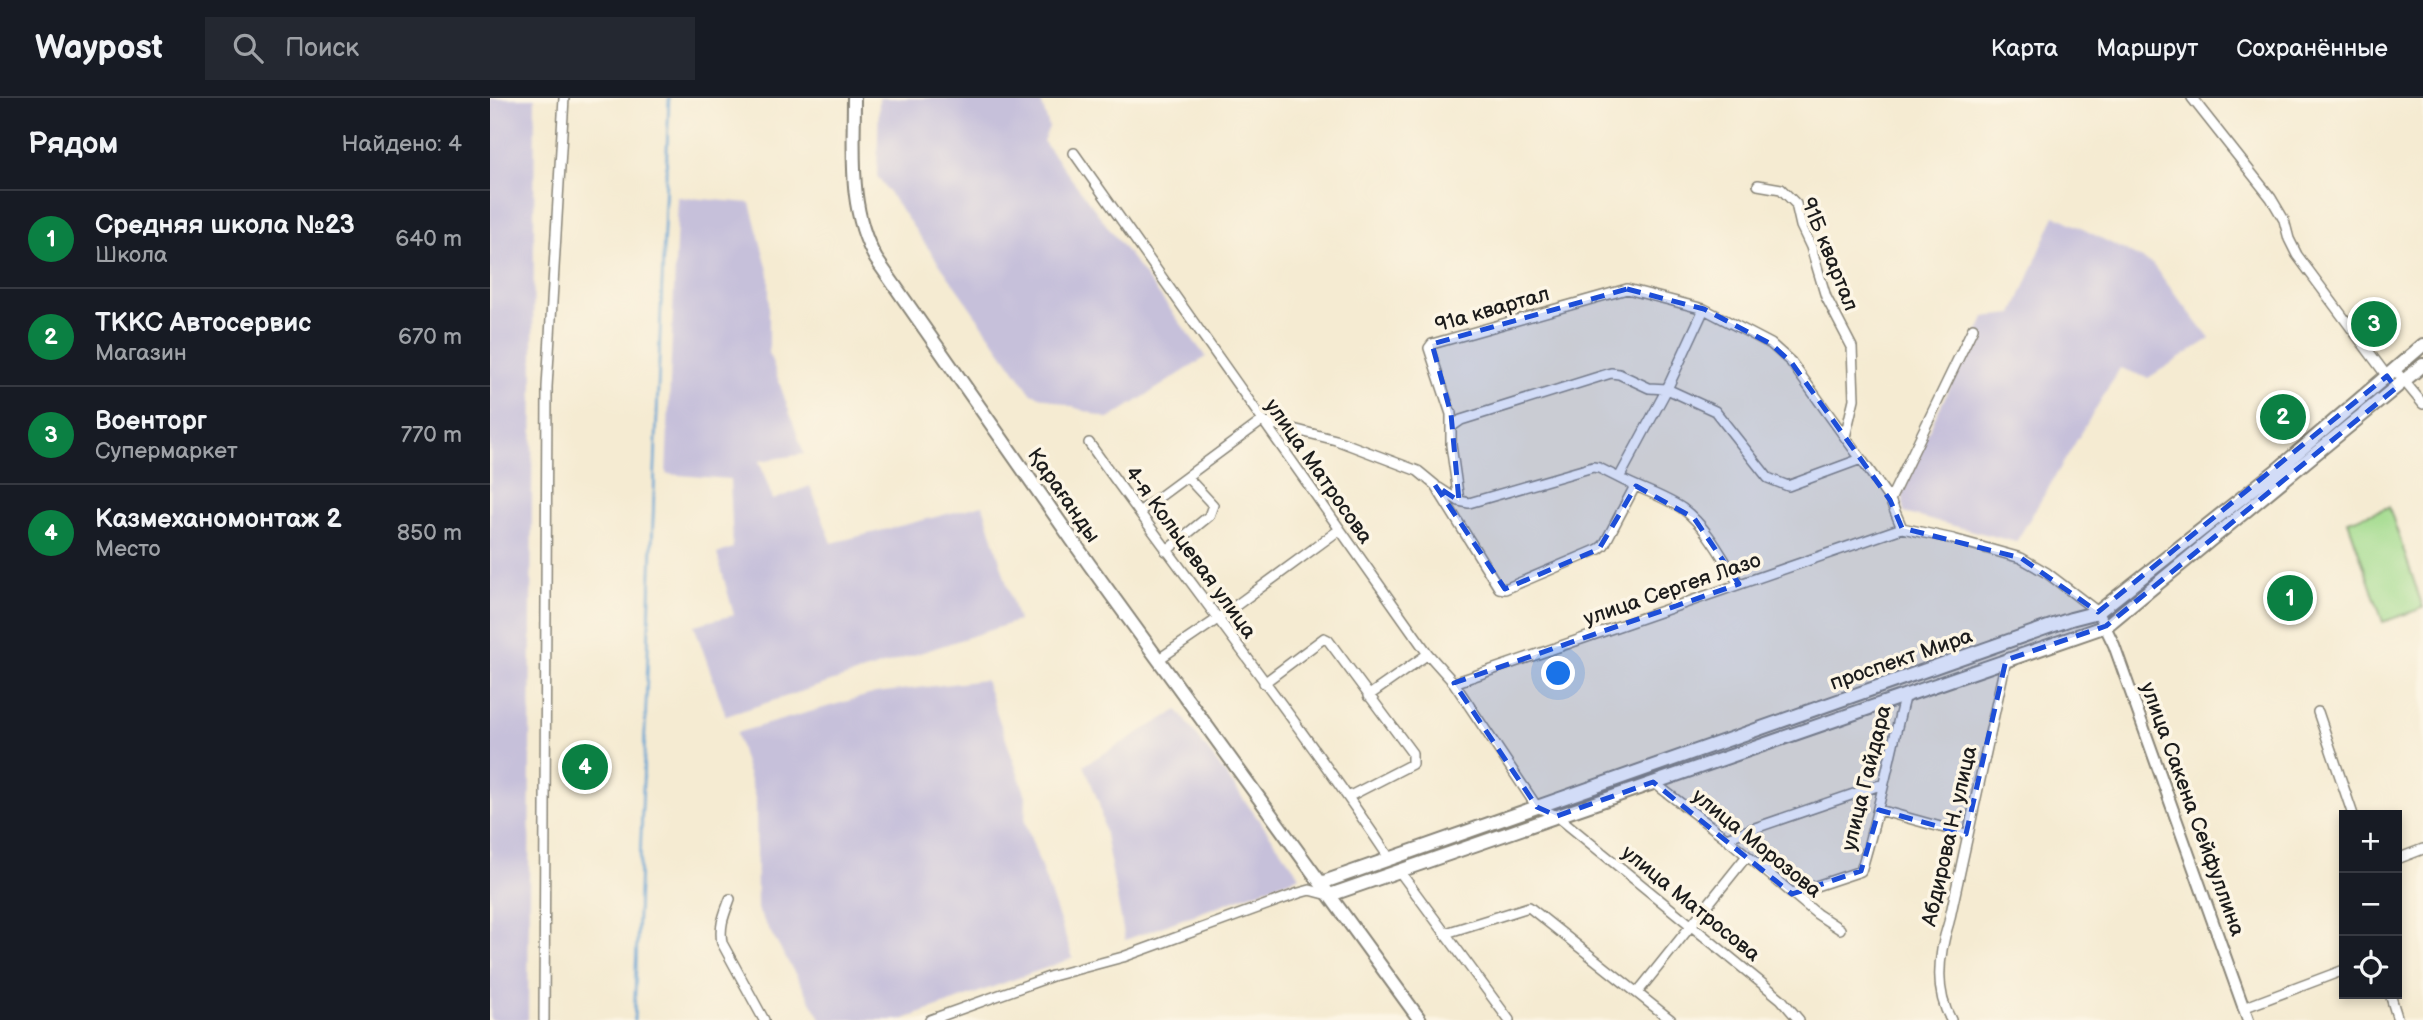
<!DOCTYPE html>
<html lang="ru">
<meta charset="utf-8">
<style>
:root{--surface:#171b24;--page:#242831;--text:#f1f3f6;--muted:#9ea1a6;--line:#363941;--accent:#0b8043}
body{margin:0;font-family:"Balsamiq Sans",sans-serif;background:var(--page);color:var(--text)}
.controls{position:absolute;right:21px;bottom:21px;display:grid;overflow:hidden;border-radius:0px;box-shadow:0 4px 10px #0003}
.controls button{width:63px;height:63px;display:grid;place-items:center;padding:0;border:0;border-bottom:2px solid var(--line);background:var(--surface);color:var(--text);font:35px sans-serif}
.you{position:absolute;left:1069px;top:576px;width:24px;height:24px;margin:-18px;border:5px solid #fff;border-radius:50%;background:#1a73e8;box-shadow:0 0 0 10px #1a73e833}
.badge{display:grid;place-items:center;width:46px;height:46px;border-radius:50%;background:var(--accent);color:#fff;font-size:23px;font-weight:700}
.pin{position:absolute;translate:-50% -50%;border:4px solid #fff;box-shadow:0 2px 7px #0006}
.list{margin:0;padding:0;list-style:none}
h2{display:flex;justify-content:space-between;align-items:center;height:91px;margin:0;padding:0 28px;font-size:30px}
h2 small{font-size:23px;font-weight:400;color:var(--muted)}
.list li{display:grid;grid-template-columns:46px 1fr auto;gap:21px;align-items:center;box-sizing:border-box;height:98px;padding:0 28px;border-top:2px solid var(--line)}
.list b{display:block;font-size:26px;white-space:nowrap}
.list p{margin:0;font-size:23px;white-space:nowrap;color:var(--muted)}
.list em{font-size:23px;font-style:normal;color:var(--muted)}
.icon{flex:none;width:38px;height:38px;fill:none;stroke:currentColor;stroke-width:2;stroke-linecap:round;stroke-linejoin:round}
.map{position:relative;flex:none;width:1933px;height:922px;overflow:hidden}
header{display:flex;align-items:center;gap:42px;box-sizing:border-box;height:98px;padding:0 35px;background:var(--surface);border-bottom:2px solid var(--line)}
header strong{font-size:33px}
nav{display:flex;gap:38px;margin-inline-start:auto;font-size:24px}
.search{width:490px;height:63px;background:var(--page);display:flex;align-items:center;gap:18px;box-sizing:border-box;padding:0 24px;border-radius:0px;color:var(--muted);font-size:26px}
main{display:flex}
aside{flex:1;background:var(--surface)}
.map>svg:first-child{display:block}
</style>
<header>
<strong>Waypost</strong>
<div class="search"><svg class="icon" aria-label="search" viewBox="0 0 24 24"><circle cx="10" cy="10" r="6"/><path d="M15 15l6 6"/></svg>Поиск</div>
<nav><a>Карта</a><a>Маршрут</a><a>Сохранённые</a></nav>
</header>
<main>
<aside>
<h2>Рядом<small>Найдено: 4</small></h2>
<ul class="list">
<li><span class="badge">1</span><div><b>Средняя школа №23</b><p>Школа</p></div><em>640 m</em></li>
<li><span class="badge">2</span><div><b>ТККС Автосервис</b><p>Магазин</p></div><em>670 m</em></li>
<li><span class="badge">3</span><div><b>Военторг</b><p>Супермаркет</p></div><em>770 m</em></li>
<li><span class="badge">4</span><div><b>Казмеханомонтаж 2</b><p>Место</p></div><em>850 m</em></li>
</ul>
</aside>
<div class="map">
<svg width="1933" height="922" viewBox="0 0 1933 922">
<rect width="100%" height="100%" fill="#fcf5e5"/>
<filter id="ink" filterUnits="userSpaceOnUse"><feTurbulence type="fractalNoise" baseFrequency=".0143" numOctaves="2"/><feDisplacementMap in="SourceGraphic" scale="14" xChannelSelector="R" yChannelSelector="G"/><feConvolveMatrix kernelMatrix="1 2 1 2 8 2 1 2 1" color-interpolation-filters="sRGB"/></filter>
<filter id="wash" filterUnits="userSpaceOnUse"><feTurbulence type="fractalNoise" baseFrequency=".00686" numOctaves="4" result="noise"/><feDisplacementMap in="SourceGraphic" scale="28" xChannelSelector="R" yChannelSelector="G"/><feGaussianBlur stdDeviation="1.57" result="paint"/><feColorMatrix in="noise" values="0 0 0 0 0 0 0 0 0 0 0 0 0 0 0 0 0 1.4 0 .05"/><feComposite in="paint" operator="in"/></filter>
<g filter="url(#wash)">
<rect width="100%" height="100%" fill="#f5ebd2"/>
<!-- industrial -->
<path fill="#c6c0da" d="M0,0H45L38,922H0Z
M389,0H550L559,29L553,43L716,259L619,321L541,295L387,78Z
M188,99L260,105L279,176V255L314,356L269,363L283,402L320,388L342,445L493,407L528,523L236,618L204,527L244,517L227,456L243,450L240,381L176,376Z
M1565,117L1662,166L1720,241L1658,280L1630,270L1526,444L1414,415L1412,386L1495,219L1523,216Z
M495,582L536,698L535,724L583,860L412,922H332L267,811L266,703L246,635L386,595Z
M688,612L810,778L635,842L609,705L594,667Z"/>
<!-- green -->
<path fill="#a2db8e" stroke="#5f7c55" stroke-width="2" d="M1899,409L1933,510L1893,524L1858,423Z"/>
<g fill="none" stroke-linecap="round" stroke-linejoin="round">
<!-- stream -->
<path stroke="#61a0d3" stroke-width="2.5" d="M144,922L179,0"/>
</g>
</g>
<g filter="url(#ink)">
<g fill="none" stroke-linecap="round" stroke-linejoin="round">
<defs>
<path id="minor" d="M1702,0L1781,100L1794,122L1799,141L1807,157L1899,281
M584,55L938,556L964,585L1047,709L1067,718L1291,901L1309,922
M1214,211L1177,291L1129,380C1150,391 1174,398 1193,411C1218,430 1233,461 1249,486
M1905,272L1933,306
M961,329L971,322L1121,275L1129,276L1159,290L1177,291L1225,313L1278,380L1298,388L1371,361L1355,339L1364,301L1362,249L1336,199L1321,149L1311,128L1306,106L1291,91L1268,87
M599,345C698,484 805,618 900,761
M1371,361L1400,402
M949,390L969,403L979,405L1103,369L1109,370L1129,380
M969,403L961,347V316L939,250L942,246L1137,191L1214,211L1281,246L1301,264L1355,339
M649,414L772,323L846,342L928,373L945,387L1009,490L1015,491L1109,451L1114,447L1145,388
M1412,430L1463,441L1531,460L1557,475L1608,514
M676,453L719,418L723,407L697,379
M669,561L729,520L849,432
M774,585L834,540L838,542L922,655V666L858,699
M964,585L1412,430L1400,402L1483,230
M878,598L938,556
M1828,614L1863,717
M1163,684L1236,740L1327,816L1350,831
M1389,712L1476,736
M1236,740L1393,686
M1907,761L1933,751
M910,774L1019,922
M1302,796L1371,773C1389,715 1400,655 1415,596
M240,801C234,817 229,828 232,845L274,922
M956,835L1039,809L1181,922
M1147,895L1256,759
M1900,896L1908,922
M1753,910L1854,872
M54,922L57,289L74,0
M440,922L562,878L633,859L809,795L820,792L839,797
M1461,922C1444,892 1449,855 1459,824L1516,562"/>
<path id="tertiary" d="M1608,514L1624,547L1758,922"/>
<path id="secondary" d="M364,0C364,55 358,112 386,161L599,466L930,922
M831,785L1581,521L1608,514L1787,372L1933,247
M840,797L1616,528L1933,267"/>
</defs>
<!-- minor casing -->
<use href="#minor" stroke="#888477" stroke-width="12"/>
<!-- tertiary casing -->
<use href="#tertiary" stroke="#888477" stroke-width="14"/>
<!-- secondary casing -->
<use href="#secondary" stroke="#888477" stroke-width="16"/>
<!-- minor -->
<use href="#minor" stroke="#fff" stroke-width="9"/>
<!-- tertiary -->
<use href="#tertiary" stroke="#fff" stroke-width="10"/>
<!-- secondary -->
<use href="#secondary" stroke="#fff" stroke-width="12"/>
</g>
</g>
<!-- marked area -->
<path fill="#1d4ed8" fill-opacity="0.2" stroke="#1d4ed8" stroke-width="5" stroke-dasharray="14 9" stroke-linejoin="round" d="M1137,191L1214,211L1281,246L1301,264L1355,339L1400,402L1412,430L1531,460L1608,514L1897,278L1906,290L1616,528L1516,562L1476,736L1389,712L1371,773L1302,796L1163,684L1067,718L1047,709L964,585L1249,486L1204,420L1146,388L1109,451L1015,491L945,387L969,403L961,316L942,246Z"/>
<g text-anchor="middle" stroke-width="7" stroke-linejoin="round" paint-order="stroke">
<!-- street labels -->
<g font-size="21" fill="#1c1c1c" stroke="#fcf5e5">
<text transform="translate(1340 156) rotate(68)" y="7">91Б квартал</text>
<text transform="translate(1002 211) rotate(-16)" y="7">91а квартал</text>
<text transform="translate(829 373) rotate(55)" y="7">улица Матросова</text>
<text transform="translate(574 397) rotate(55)" y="7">Қарағанды</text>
<text transform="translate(701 454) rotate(54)" y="7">4-я Кольцевая улица</text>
<text transform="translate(1182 491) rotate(-19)" y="7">улица Сергея Лазо</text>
<text transform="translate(1411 561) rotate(-19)" y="7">проспект Мира</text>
<text transform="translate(1376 680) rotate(-76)" y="7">улица Гайдара</text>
<text transform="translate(1703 711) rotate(70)" y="7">улица Сакена Сейфуллина</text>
<text transform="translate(1459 738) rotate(-77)" y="7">Абдирова Н. улица</text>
<text transform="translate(1267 745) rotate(39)" y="7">улица Морозова</text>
<text transform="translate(1201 805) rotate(39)" y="7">улица Матросова</text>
</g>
</g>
</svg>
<div class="controls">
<button>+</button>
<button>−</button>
<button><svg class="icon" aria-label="locate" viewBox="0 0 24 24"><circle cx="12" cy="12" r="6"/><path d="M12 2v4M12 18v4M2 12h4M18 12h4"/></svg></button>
</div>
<div class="you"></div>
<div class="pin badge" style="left:1800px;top:500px">1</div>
<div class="pin badge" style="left:1793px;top:319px">2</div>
<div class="pin badge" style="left:1884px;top:226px">3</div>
<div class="pin badge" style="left:95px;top:669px">4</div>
</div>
</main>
